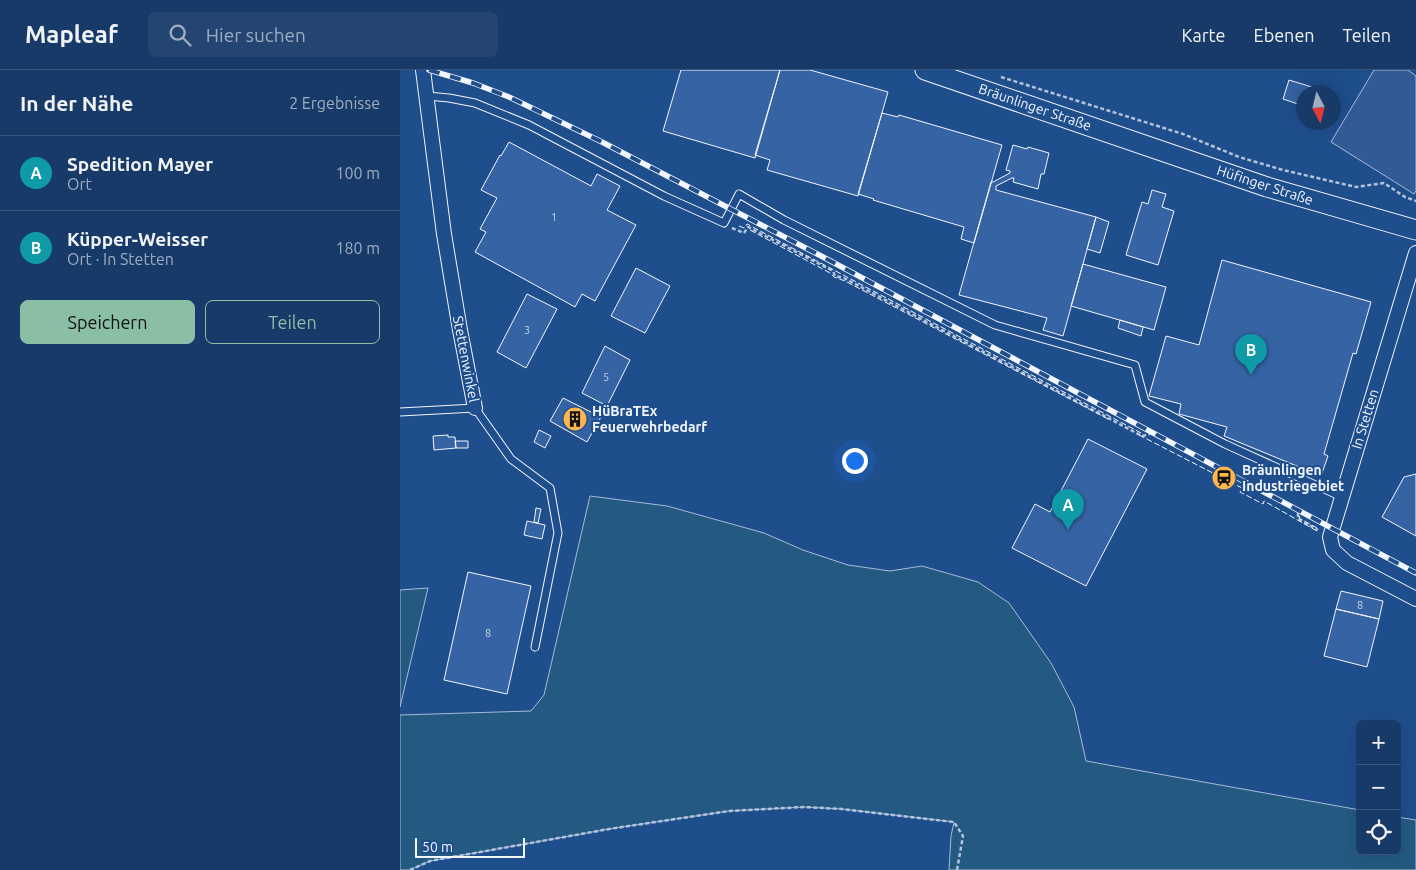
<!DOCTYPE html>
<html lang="de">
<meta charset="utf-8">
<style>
:root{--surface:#173a69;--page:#244571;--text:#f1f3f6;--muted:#9eadc0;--line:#36547d;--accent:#8abfa5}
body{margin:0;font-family:Ubuntu,sans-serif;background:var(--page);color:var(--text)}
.controls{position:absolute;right:15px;bottom:15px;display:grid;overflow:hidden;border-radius:8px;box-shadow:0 5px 20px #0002}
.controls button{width:45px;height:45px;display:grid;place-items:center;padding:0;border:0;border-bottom:1px solid var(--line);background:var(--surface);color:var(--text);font:25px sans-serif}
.compass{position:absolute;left:896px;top:15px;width:45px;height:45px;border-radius:50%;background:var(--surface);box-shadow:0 5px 20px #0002;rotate:173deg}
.scale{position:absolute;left:15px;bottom:12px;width:110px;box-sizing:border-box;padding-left:5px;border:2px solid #f2f6ff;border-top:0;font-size:14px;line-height:18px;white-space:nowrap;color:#f2f6ff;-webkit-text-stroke:4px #1f4e8c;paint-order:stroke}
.you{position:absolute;left:454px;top:390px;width:18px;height:18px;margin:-12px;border:4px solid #fff;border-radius:50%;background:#1a73e8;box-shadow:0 0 0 8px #1a73e833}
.badge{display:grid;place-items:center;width:32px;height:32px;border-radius:50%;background:var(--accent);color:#fff;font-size:16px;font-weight:700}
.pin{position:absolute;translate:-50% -41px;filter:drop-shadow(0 1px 2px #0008)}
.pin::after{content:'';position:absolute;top:26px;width:18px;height:15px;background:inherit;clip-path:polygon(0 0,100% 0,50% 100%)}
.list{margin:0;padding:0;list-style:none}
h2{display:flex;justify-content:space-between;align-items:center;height:65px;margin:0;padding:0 20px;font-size:21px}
h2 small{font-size:16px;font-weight:400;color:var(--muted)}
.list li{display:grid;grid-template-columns:32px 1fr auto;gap:15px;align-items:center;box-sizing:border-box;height:75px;padding:0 20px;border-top:1px solid var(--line)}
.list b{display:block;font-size:19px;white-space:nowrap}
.list p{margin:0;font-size:16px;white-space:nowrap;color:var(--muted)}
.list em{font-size:16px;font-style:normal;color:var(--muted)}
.actions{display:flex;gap:10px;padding:15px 20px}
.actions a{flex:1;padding:11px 0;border:1px solid var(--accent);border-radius:8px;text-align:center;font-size:18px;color:var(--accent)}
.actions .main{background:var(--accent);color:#111}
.icon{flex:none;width:28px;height:28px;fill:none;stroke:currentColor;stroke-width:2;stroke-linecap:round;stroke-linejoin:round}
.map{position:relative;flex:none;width:1016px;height:800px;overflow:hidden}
header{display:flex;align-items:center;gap:30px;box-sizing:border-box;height:70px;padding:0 25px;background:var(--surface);border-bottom:1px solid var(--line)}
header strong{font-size:24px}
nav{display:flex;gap:28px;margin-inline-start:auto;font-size:18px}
.search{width:350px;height:45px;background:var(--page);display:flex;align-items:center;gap:12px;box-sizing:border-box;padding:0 18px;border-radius:8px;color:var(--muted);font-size:19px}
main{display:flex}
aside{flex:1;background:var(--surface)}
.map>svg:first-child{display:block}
</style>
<header>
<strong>Mapleaf</strong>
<div class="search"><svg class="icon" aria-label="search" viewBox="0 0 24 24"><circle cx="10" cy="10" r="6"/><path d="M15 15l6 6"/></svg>Hier suchen</div>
<nav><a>Karte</a><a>Ebenen</a><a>Teilen</a></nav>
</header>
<main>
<aside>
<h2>In der Nähe<small>2 Ergebnisse</small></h2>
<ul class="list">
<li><span class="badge" style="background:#0f9aa8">A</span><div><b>Spedition Mayer</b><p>Ort</p></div><em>100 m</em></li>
<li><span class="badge" style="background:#0f9aa8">B</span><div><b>Küpper-Weisser</b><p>Ort · In Stetten</p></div><em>180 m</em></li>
</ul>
<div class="actions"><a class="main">Speichern</a><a>Teilen</a></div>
</aside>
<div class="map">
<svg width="1016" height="800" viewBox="0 0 1016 800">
<rect width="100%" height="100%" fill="#1f4e8c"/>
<!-- green -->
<path fill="#245a82" stroke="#a8bbd7" d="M190,426L267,436L364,463L403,480L448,495L490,501L522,496L578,512L609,533L651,593L674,637L686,691L960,740V781H997V747L1016,750V800H549L551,766L554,752L442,739L404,737L329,741L209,759L30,791L10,800H0V645L131,641L144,625Z
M28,518L0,637V520Z"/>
<!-- parking -->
<path fill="#305b95" stroke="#a8bbd7" d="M974,0H1008L1016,6V121L1014,124L931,72Z"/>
<!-- building -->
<path fill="#3563a3" stroke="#f2f6ff" d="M281,0H380L355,88L263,61Z
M380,0H410L488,22L458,126L367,100L370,90L355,85Z
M889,10L925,21V22H904V36L883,29Z
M482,43L498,47L499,45L602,75L574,173L561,169L564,157L473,130L474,129L458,124Z
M109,72L191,116L197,104L220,116L207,140L236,155L195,231L182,224L175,237L75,182L86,162L80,159L97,128L81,120L100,85L101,86Z
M613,75L627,79L628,77L649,83L644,104H641L638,119L613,112L614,108H612L596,116V120L696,147L663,266L643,260L647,248L559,225L591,112H593L610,103V101L606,100Z
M752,120L766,124L762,137L774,141L758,195L726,185L742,132L748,134Z
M696,147L709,152L700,183L687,179Z
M822,190L971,232L956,284L953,283L924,384L928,386L921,406L824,366L827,357L779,344L781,334L749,326L766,266L799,275Z
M683,194L766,217L754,260L671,236Z
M236,198L270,216L245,263L211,246Z
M127,224L157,239L126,298L97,282Z
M720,250L743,257L741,266L718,258Z
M205,276L230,290L207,336L182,323Z
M163,328L201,347L187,372L150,351Z
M139,360L151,366L145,378L134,372Z
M48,365V367H55L56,378L34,380L33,366Z
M688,369L747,399L686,516L612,478L635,434L650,442Z
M55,371H68V378H56Z
M1016,404V466L982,447L1004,407Z
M136,438L141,439L138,453L134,452Z
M127,451L145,455L142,469L124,465Z
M68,502L131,516L107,624L44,610Z
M941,521L983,531L979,549L936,539Z
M936,539L979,549L967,597L924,586Z"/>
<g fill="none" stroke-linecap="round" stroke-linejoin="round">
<defs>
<path id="service" d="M27,26L49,28L75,33L129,55L264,126L324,153L339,124L384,150L595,255L735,295L745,332L825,374L942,427
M0,342L75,338L111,389L150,418L158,463L135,577"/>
<path id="minor" d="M23,0L44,164L60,260L75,338
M1016,183L930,467L933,480L947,493L1016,529"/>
<path id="secondary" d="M525,0L867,117L1016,160"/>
</defs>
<!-- service casing -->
<use href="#service" stroke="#f2f6ff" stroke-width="9"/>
<!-- minor casing -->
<use href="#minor" stroke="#f2f6ff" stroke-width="16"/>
<!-- secondary casing -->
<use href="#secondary" stroke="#f2f6ff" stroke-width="21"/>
<!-- path -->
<path stroke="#b3c4dc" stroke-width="2.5" stroke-dasharray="4 2.5" stroke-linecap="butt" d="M601,7L783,64L839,87L883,100L956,117L984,113L1005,127L1016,131
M332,158L344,163L348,157L433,201L435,206L444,208L742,366L750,364
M898,443V449L918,460
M10,800L30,791L209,759L329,741L404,737L442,739L554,752L563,766L557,800"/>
<!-- service -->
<use href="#service" stroke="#1f4e8c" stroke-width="7"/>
<!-- minor -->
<use href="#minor" stroke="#1f4e8c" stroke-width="14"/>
<!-- secondary -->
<use href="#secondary" stroke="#1f4e8c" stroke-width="19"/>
<defs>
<path id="rail" d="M29,0L73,13L109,27L202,72L423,187L1016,503"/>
</defs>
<!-- rail casing -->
<use href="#rail" stroke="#f2f6ff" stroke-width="5.5"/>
<!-- rail -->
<use href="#rail" stroke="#1f4e8c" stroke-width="4" stroke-dasharray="11" stroke-linecap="butt"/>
<!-- fence -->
<path stroke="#f2f6ff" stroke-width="1" stroke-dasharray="6 2.5" stroke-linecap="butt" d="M339,156L344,158L347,154L743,364
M350,160L430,203L434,207L445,211L710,350
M739,365L842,418L840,422L863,434L864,431L917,461
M900,446L899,448L917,458"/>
</g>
<!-- icons -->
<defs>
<symbol id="building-disc" viewBox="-11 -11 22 22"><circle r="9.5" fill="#ffb74d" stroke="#1f4e8c"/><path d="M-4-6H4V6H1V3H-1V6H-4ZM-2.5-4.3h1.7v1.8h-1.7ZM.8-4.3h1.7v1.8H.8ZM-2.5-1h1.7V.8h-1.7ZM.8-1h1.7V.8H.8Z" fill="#111"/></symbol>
<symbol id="station-disc" viewBox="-11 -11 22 22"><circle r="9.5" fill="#ffb74d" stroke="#1f4e8c"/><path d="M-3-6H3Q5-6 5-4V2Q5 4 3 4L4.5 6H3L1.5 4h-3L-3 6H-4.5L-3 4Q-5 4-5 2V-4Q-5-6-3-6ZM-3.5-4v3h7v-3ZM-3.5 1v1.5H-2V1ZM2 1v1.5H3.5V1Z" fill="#111"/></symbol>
</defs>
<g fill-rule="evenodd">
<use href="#building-disc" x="161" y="335" width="28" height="28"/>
<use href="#station-disc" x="810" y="394" width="28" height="28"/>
</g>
<g text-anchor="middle" stroke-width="4" stroke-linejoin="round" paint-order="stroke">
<!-- number labels -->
<g font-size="11" fill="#c3d1e8">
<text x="154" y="151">1</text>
<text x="127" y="264">3</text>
<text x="206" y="311">5</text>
<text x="960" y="539">8</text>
<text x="88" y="567">8</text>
</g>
<!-- street labels -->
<g font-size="14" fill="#f2f6ff" stroke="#1f4e8c">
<text transform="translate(635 37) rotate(19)" y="5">Bräunlinger Straße</text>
<text transform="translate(865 115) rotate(18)" y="5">Hüfinger Straße</text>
<text transform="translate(66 289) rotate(79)" y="5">Stettenwinkel</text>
<text transform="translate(965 349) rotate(-73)" y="5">In Stetten</text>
</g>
<!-- poi labels -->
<g font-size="14" font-weight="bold" fill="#f2f6ff" stroke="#1f4e8c" text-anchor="start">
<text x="192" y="346">HüBraTEx<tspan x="192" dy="16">Feuerwehrbedarf</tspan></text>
<text x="842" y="405">Bräunlingen<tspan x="842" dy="16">Industriegebiet</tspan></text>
</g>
</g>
</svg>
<div class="controls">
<button>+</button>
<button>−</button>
<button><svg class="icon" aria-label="locate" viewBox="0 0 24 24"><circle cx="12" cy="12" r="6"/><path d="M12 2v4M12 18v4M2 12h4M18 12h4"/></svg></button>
</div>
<svg class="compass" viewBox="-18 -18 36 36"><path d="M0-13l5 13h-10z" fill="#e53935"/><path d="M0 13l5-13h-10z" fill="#9eadc0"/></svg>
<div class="scale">50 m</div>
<div class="you"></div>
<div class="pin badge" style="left:668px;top:460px;background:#0f9aa8">A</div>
<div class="pin badge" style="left:851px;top:305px;background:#0f9aa8">B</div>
</div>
</main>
